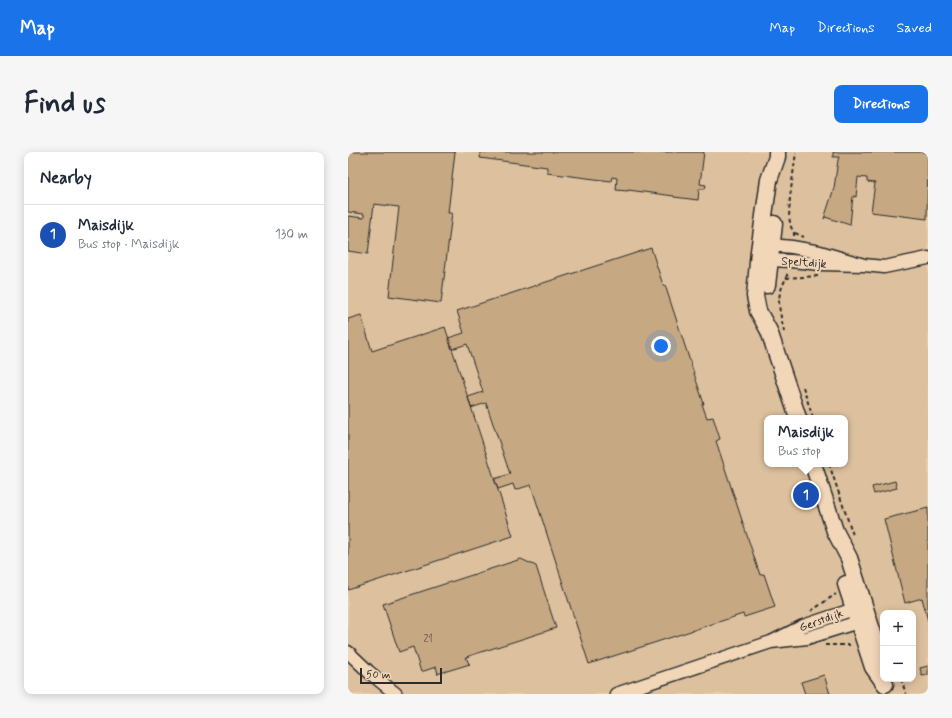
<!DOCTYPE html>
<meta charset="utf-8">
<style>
:root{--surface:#fff;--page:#f6f6f7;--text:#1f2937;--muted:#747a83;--line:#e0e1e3;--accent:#1a73e8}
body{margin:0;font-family:Mynerve,sans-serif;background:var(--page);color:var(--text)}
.controls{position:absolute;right:12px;bottom:12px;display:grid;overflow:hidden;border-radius:8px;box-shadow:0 2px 10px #0003}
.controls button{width:36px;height:36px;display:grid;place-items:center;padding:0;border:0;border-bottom:1px solid var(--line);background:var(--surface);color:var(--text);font:20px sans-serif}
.scale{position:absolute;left:12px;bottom:10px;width:82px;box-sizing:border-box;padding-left:4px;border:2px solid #2b2b2b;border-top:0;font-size:11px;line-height:14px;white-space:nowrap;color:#2b2b2b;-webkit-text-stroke:3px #f1d6b8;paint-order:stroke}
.you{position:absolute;left:313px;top:194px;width:14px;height:14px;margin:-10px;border:3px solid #fff;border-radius:50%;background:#1a73e8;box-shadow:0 0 0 6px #1a73e833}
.badge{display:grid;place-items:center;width:26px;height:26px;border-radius:50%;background:var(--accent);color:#fff;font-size:13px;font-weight:700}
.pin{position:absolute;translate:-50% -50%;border:2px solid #fff;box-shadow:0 1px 4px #0006}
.popup{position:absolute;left:416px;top:263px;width:84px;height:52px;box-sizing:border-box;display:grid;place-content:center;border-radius:8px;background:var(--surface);filter:drop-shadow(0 1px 3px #0005);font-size:13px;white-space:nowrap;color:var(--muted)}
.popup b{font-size:15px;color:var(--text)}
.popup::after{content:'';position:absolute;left:50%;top:100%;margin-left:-8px;border:8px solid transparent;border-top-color:var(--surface)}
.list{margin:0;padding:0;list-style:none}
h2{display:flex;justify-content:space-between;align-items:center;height:52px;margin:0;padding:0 16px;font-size:17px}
h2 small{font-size:13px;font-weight:400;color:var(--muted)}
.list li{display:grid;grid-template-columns:26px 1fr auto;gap:12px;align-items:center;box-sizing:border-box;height:60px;padding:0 16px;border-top:1px solid var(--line)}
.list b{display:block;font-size:15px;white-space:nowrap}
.list p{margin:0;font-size:13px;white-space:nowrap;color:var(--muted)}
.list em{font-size:13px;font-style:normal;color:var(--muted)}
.map{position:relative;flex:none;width:580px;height:542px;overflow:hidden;border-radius:8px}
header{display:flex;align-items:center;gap:24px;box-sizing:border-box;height:56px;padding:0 20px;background:var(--accent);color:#fff}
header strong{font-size:19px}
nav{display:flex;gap:22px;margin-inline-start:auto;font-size:14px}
.intro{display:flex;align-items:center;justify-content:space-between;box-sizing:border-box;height:96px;padding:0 24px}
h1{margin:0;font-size:28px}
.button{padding:10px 18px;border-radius:8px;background:var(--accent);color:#fff;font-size:14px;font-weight:700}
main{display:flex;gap:24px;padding:0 24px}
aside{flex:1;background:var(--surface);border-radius:8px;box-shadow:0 2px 10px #0003}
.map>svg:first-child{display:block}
</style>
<header>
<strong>Map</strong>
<nav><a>Map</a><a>Directions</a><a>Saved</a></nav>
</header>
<div class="intro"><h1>Find us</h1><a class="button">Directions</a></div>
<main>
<aside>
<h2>Nearby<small></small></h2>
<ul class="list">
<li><span class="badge" style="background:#1a4fb4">1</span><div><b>Maisdijk</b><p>Bus stop · Maisdijk</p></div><em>130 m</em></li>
</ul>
</aside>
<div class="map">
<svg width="580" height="542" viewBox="0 0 580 542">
<rect width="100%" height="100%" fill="#eccfac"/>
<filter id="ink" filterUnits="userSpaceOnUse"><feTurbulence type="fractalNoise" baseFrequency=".025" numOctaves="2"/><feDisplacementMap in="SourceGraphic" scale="8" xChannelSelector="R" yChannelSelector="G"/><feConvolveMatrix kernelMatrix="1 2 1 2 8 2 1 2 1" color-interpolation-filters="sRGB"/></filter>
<g filter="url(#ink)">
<!-- built -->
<path fill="#ddc19e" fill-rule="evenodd" d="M0,0H580V542H0ZM419,266H497V312H419ZM535,461H565V527H535Z"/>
<!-- building -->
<path fill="#c6a983" stroke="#2b2b2b" d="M0,0H107L100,61H104L93,151L41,144L51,55L26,52L20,102L0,99V64L16,66V62L0,60Z
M133,0H356L352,32L358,33L357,37H351L350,48L326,45V44L280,38V39L268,38L269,26L264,25L263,29L199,21V15L132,6Z
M485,0H580L579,67L523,60L527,31L519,30V26L510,25L508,45L505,44L502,73L477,65L476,67L486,36L490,8L491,5H485Z
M303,96L315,133H317L356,252H354L359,266L365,265L372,287L368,289L412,423L416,422L427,455L396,465L395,462L241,512L183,333L167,338L165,332L150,337L146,327L162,322L138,251L123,256L120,245L135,240L119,192L104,197L100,186L116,181L109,159Z
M13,163L24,199L97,175L165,384L0,438V167Z
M547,329L549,336L526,342L524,335Z
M580,356V469L574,446L557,451L536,367Z
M173,407L188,414L208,476L118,505L121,512H122L89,522H90L88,515L73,520L65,495L51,500L35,452Z
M580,514V523L574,524L572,516Z
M476,523L482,542H457L453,530Z"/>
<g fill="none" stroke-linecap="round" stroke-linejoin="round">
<defs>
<path id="minor" d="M516,113L472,100L444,95L423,93L411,99L422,108L443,109L472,112L516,113L536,115L580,106
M0,500L21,520L48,542
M268,542L423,490L455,474L506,457L519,459L510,470L459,486L423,490"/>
<path id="tertiary" d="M429,0V5L421,28L411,99L407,144L410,159L421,179L450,266
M419,133L426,72
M465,312L487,379L501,406L535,513
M498,432L525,515L537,532"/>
</defs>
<!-- minor casing -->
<use href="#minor" stroke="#2b2b2b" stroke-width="15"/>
<!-- tertiary casing -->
<use href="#tertiary" stroke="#2b2b2b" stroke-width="19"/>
<!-- path -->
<path stroke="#2b2b2b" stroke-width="2" stroke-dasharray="4 3" stroke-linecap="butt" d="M447,81L456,85
M446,84V81L443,75L441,65L442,45L448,0
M438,126L471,124
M436,180C434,167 429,154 432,141C434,134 438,127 440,120
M455,235L465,266
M481,312L505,383
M463,459L488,442
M477,493H504
M553,527L558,542"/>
<!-- minor -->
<use href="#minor" stroke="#f1d6b8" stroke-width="12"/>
<!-- tertiary -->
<use href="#tertiary" stroke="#f1d6b8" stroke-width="16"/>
</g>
</g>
<g text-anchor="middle" stroke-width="3.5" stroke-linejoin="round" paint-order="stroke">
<!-- number labels -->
<g font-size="10" fill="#524a41">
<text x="80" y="490">21</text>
</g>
<!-- street labels -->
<g font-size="12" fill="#2b2b2b" stroke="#f1d6b8">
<text transform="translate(456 110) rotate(4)" y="4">Speltdijk</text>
<text transform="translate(473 468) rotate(-20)" y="4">Gerstdijk</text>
</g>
</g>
</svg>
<div class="controls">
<button>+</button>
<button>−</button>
</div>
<div class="scale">50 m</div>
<div class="you"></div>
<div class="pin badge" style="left:458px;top:343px;background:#1a4fb4">1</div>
<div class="popup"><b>Maisdijk</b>Bus stop</div>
</div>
</main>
